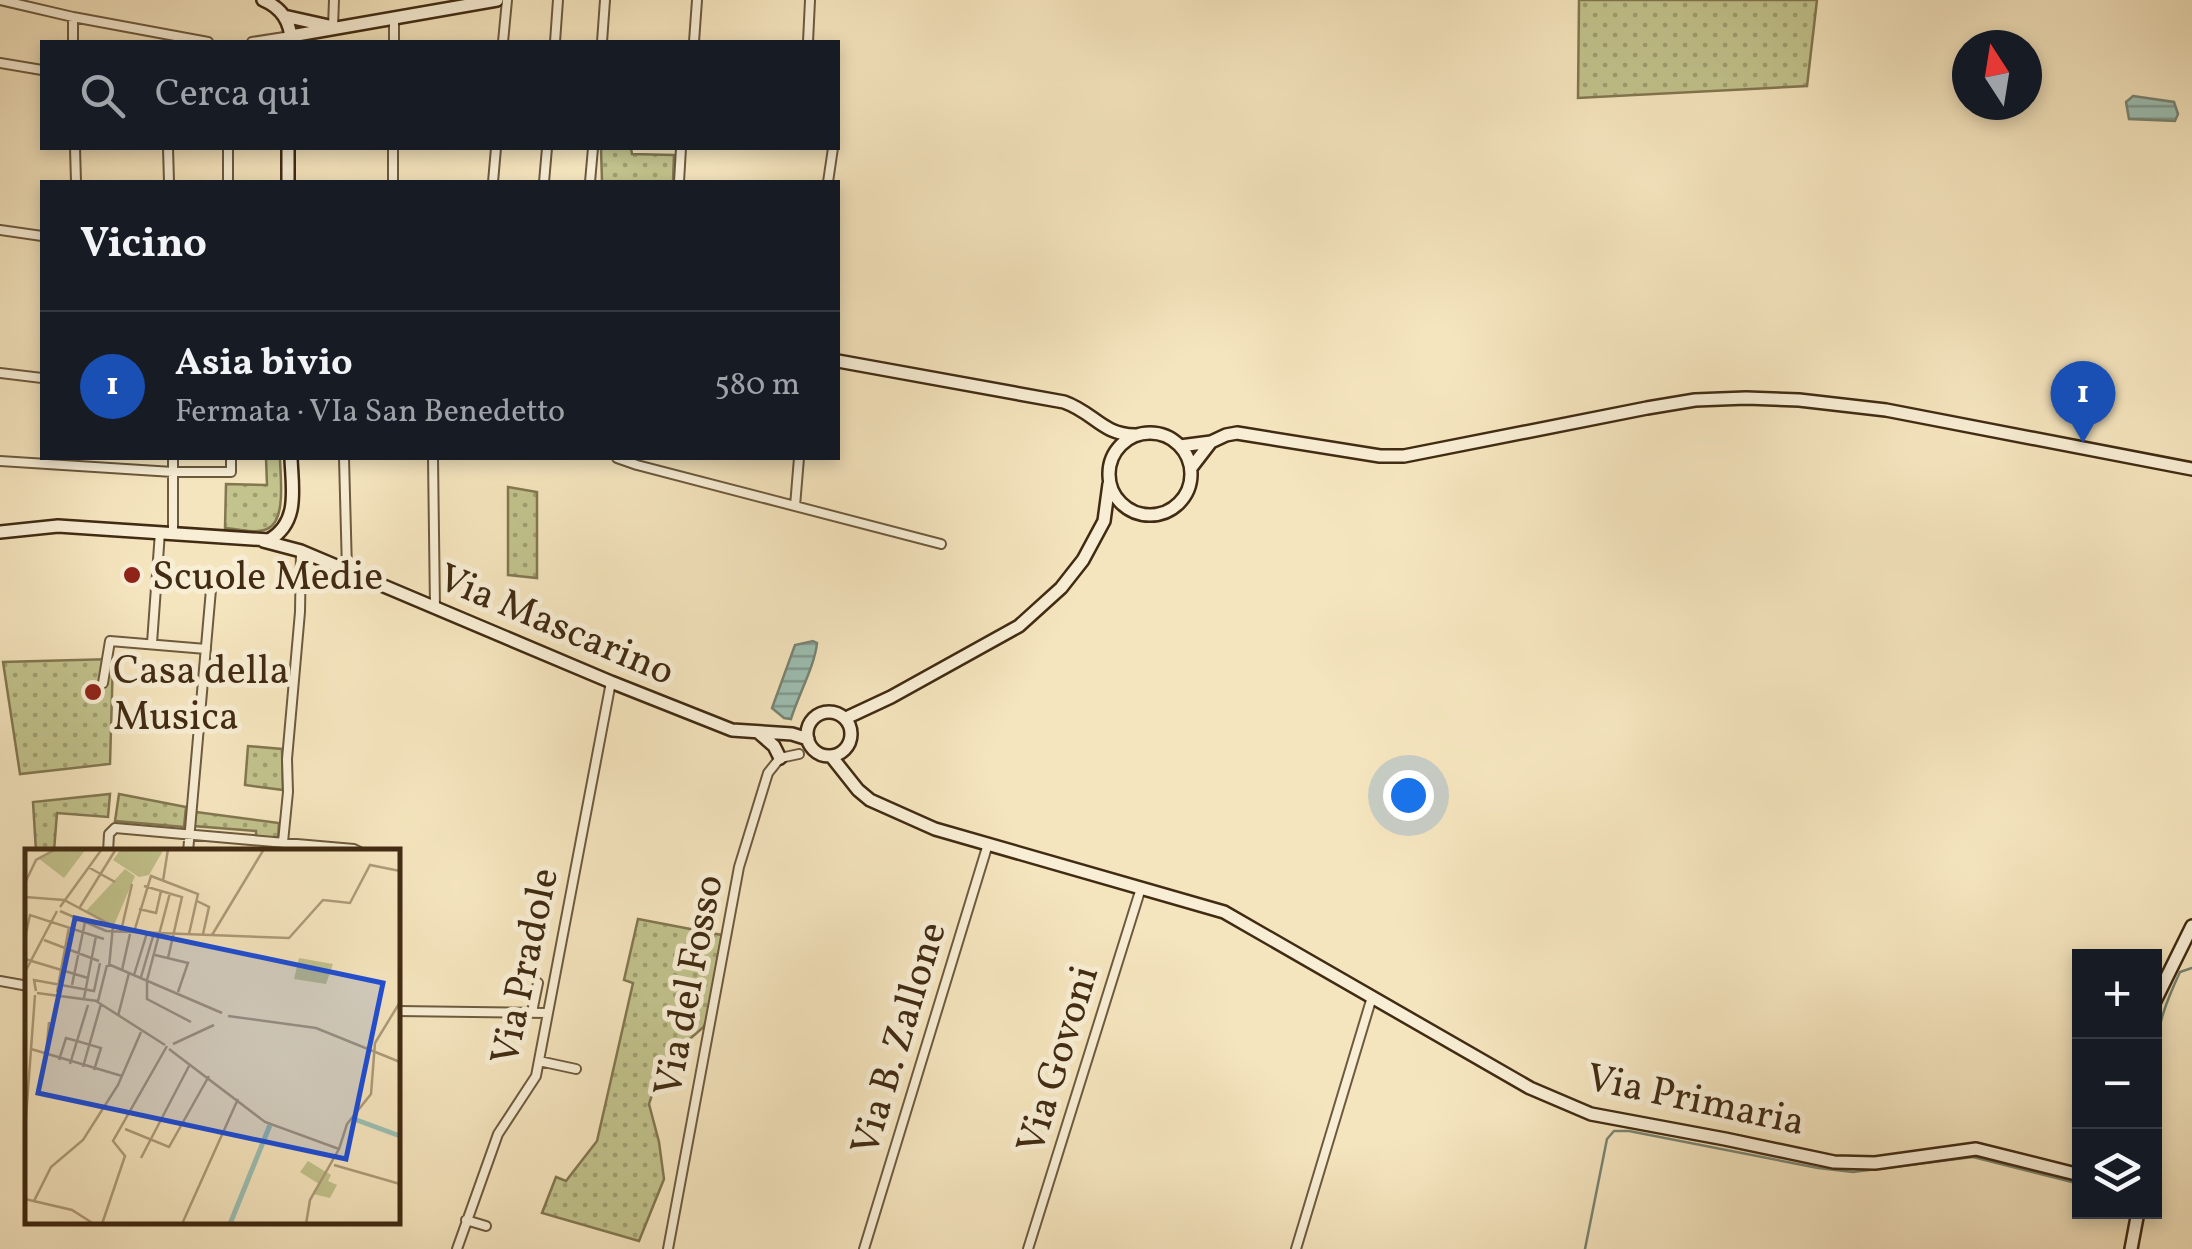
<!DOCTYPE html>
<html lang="it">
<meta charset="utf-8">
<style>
:root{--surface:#171b24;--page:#20242c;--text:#f1f3f6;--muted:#9ea1a6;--line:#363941;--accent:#c59692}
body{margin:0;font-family:Vollkorn,serif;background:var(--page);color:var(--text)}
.controls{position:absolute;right:30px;bottom:30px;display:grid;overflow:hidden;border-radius:0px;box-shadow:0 5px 15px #0003}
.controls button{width:90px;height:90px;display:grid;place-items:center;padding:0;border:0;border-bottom:2px solid var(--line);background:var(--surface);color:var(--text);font:50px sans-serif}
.compass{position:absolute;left:1952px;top:30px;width:90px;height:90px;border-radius:50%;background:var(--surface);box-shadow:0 5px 15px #0003;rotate:348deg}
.you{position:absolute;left:1408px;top:795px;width:35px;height:35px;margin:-25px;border:8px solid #fff;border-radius:50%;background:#1a73e8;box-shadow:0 0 0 15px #1a73e833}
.badge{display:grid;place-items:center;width:65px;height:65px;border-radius:50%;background:var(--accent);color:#fff;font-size:32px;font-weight:700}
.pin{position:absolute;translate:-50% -82px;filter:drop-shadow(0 2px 5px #0008)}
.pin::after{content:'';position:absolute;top:52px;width:35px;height:30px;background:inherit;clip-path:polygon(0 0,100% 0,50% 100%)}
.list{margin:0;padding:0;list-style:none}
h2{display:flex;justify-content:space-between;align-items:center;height:130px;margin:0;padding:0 40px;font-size:42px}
h2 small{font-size:32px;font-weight:400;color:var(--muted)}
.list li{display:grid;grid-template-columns:65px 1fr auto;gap:30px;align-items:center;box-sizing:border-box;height:150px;padding:0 40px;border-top:2px solid var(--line)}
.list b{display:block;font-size:38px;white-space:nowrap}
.list p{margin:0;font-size:32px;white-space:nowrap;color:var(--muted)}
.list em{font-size:32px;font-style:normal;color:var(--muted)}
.icon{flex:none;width:55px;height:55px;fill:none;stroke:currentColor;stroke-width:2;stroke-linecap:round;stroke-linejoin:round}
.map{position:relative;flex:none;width:2192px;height:1249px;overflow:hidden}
.search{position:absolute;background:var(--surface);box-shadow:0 5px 15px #0003;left:40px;top:40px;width:800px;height:110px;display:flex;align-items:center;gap:25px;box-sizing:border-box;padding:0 35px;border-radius:0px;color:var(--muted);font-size:38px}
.panel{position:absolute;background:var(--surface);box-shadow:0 5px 15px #0003;left:40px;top:180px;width:800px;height:280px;border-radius:0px}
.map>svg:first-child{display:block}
</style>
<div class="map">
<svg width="2192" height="1249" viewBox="0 0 2192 1249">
<defs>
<pattern id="green-dots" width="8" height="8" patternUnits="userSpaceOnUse" patternTransform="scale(2.5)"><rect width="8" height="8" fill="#c2c38d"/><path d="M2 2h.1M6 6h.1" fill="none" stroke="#9f9f72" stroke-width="1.8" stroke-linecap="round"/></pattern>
<pattern id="water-rules" width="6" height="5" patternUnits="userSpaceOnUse" patternTransform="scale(2.5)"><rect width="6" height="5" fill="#9cbfb3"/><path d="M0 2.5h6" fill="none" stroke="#819b90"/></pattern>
</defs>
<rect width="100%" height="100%" fill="#f5e5be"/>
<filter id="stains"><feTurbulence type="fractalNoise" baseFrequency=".002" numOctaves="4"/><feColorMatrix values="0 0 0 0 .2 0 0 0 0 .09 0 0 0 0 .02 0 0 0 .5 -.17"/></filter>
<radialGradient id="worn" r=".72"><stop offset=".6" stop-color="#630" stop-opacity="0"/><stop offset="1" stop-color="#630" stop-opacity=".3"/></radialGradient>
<!-- green -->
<path fill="url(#green-dots)" stroke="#827750" stroke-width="2.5" d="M1579,0H1817L1807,86L1578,98Z
M601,148H631L632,154L674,155L673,182H602Z
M266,458H280C280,475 287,521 267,529C256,534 237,529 225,528L226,484L267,485Z
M508,487L537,492V578L508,575Z
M113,659L110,764L20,774L3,662Z
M248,746L282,749L283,790L245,785Z
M110,794L108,817L57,813L54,851H36L33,802Z
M119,794L186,807L184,827L115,821Z
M196,812L279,823L278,839L256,838V831L194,826Z
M638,919L722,935L707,1024L677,1050L658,1076L649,1104L659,1142L664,1179L639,1241L542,1213L556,1177L566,1181L597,1141L633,983L624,980Z"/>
<!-- water -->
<path fill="url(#water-rules)" stroke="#788473" stroke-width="2.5" d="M2133,96L2174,102L2178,114L2175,121L2129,119L2126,102Z
M813,641L817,643C815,665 798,696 791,719L784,718L772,708L795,645Z"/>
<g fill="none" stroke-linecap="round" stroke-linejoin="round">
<!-- stream -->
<path stroke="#788473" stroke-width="2.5" d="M2154,1060C2158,1024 2165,1004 2180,972L2192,968
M1585,1249L1607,1139L1614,1131H1629L1818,1168L1853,1172L1973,1157L2080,1184"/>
<defs>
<path id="street" d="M0,0L73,17L208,42
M73,17V42
M333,27L334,0
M252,42L291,36
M394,42V19
M503,42L507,0
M555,42L558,0
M602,42L605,0
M694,42L697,0
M808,42L810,0
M0,63L42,70
M75,148L76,182
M168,148L169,182
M228,182V148
M393,182V148
M493,182L496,148
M544,182L547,148
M590,182L593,148
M679,182L681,148
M828,182L833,148
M0,230L42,236
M0,373L42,378
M344,458L347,570
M433,458L435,608
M617,458L637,465L941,544
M0,461L173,472H231V458
M795,506L799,458
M173,533V458
M152,643L160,532
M103,683L110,641L206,649
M108,852L109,834L115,828L354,849L360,852
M188,852L212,578
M282,852L288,792L287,759L300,612L301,551
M0,981L28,986
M398,1011L548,1013
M532,1012L538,983
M539,1061L576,1069
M466,1220L486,1226
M457,1249L498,1134L536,1076L611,682
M668,1249L739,867L768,773L780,758L799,754
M864,1249L988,844
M1028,1249L1141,888
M1296,1249L1372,997"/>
<path id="secondary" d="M263,0C282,8 291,22 291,42
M284,16L329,26
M291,36L497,0
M288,182V148
M838,361L1064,402C1095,413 1101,434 1135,435
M1109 474a41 41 0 1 1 82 0a41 41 0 1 1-82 0Z
M1180,446L1211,442L1226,435L1237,433L1380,456H1404L1647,408L1695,400L1746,398L1799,400L1886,410L2192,469
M1191,468L1211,442
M0,532L58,526L269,540C300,522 292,488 291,458
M263,541L301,551L611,682L732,730L792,734L808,739
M807 734a22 22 0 1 1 44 0a22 22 0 1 1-44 0Z
M846,718L891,697L1019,626L1061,588L1083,560L1104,521L1109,484
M759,733L774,746L780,758
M831,756L858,790L870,800L935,829L1224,912L1530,1088L1591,1114L1725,1139L1834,1162L1875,1163L1976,1149L2080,1175
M2154,1003L2192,926
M2131,1249L2138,1212"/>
</defs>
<!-- street casing -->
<use href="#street" stroke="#6e5a3d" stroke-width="12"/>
<!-- secondary casing -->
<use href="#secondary" stroke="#412b12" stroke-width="16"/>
<!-- street -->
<use href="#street" stroke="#f8eed5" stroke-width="8"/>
<!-- secondary -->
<use href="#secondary" stroke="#f8eed5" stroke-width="11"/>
</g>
<!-- markers -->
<g fill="#8f2418" stroke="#f8eed5" stroke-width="4">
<circle cx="132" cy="575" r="10"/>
<circle cx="93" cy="692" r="10"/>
</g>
<g text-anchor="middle" stroke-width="10" stroke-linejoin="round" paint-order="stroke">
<!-- poi labels -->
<g font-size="40" fill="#412b12" stroke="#f8eed5" text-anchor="start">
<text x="152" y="589">Scuole Medie</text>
<text x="113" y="683">Casa della<tspan x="113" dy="46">Musica</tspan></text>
</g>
<!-- street labels -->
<g font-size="40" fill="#412b12" stroke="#f8eed5">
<text transform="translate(557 623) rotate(23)" y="14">Via Mascarino</text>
<text transform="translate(523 966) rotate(-78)" y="14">Via Pradole</text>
<text transform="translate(687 985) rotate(-79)" y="14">Via del Fosso</text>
<text transform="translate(897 1038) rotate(-73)" y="14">Via B. Zallone</text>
<text transform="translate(1056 1059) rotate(-73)" y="14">Via Govoni</text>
<text transform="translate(1696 1098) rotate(12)" y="14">Via Primaria</text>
</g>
</g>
<!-- overview -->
<g transform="translate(25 849)">
<rect width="375" height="375" fill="#f5e5be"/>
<path d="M31,0H61L39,29L13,9ZM100,20L110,27L89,76L60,63ZM274,109L308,115L301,135L269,130ZM283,312L306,326L303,332L312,336L305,349L288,345L294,335L275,323Z" fill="#c2c38d"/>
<path d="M96,0H139L124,26L114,28L88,11Z" fill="#c2c38d"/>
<path fill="none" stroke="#9cbfb3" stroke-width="5" d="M329,270L375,287M205,375L245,276"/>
<path fill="none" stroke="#ad9b79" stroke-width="2.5" d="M63,18L90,33M138,32L143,0M0,34L11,11L31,0M119,37L157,48L143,109M0,48L39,51L88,77L84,118M172,52L184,58L178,85M35,58L77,0M55,58L91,0M114,60L131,64L136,42M35,62L81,82L264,89L298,51L325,54L345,16L375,22M96,82L107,35M109,83L126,27L173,45L164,85M187,86L239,0M0,89L5,66L79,90M19,91L74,112M130,106L163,114L153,143M0,110L63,129M83,115L197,164M97,121L105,85M0,123L32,62M109,126L122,84M116,128L129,84M122,130V150L166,173M122,131L145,44M47,136L60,73M11,142L9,131L69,142L75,114M32,143L44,78M12,144L73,152L82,116M59,149L71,87M71,152L140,196M93,167L104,124M203,167L291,179L375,213M148,195L189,176M6,200L97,227M144,200L240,273L314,300L285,351L281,375M21,206L24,173M34,211L41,189L52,192L76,199L69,221M45,215L63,156M58,218L76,155M100,280L144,298L184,227M0,282L10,146M314,300L322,275L346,245L350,194L375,153M116,309L164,217M309,316L375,335M0,350L47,361L69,375M9,352L26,318L58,291L93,236L116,183M77,375L100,307L88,292L142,197M157,375L213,250"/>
<path fill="#1d4ed8" fill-opacity="0.15" stroke="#1d4ed8" stroke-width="5" d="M50,69L358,134L321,310L13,244Z"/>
<rect width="375" height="375" fill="none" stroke="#412b12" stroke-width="5"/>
</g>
<rect width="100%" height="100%" filter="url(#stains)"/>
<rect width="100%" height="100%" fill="url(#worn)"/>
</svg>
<div class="controls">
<button>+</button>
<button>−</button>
<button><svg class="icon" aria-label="layers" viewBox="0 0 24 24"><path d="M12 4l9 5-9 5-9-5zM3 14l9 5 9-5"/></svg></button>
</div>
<svg class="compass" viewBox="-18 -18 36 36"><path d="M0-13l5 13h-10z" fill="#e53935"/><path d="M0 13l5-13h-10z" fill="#9ea1a6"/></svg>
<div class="you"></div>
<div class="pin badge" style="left:2083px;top:443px;background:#1a4fb4">1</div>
<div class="search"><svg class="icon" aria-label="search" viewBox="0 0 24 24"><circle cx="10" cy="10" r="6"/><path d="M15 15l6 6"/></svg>Cerca qui</div>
<section class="panel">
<h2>Vicino<small></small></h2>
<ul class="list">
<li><span class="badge" style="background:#1a4fb4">1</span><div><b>Asia bivio</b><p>Fermata · VIa San Benedetto</p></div><em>580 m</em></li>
</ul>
</section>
</div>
